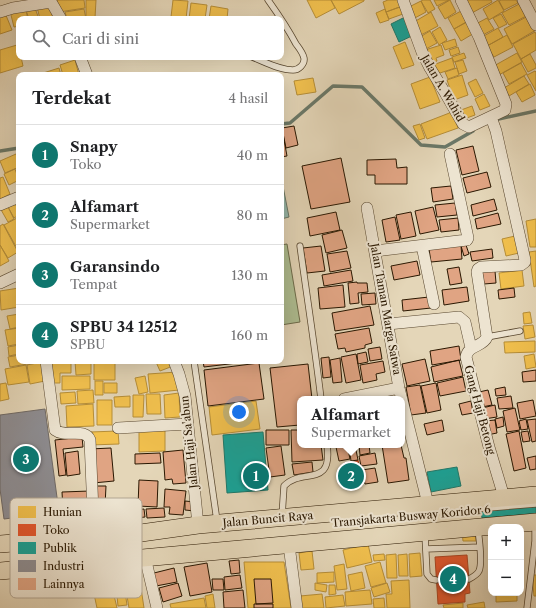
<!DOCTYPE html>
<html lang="id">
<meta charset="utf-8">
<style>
:root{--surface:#fff;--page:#f6f6f6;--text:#202124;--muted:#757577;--line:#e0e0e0;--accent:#0f766e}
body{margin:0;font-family:"Libre Caslon Text",serif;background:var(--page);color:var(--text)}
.controls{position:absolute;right:12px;bottom:12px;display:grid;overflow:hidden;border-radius:8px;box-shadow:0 4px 16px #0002}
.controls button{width:36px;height:36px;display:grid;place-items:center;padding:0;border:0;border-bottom:1px solid var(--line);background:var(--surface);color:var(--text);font:20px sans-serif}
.you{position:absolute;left:239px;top:412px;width:14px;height:14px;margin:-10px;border:3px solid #fff;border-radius:50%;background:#1a73e8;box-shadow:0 0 0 6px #1a73e833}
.badge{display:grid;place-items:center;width:26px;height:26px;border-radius:50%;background:var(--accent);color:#fff;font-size:13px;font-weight:700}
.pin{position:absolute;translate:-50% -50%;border:2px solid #fff;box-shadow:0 1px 4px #0006}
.popup{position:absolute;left:297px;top:396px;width:108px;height:52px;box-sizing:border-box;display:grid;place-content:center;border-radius:8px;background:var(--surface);filter:drop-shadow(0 1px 3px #0005);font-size:13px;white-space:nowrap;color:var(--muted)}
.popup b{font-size:15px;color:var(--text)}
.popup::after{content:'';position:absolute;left:50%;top:100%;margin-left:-8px;border:8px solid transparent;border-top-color:var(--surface)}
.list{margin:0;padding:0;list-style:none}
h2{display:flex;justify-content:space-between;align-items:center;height:52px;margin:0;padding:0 16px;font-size:17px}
h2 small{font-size:13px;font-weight:400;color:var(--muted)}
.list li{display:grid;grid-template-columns:26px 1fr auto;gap:12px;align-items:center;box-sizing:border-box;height:60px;padding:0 16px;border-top:1px solid var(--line)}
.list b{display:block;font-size:15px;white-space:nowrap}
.list p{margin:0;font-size:13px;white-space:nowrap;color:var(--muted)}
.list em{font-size:13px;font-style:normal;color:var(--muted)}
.icon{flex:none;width:22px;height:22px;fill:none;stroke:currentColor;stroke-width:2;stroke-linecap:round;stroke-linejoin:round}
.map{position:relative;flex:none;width:536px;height:608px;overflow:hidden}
.search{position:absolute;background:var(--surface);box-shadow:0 4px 16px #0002;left:16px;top:16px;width:268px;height:44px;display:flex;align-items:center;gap:10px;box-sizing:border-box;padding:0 14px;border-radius:8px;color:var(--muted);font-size:15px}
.panel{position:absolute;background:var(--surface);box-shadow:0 4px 16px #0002;left:16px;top:72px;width:268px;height:292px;border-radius:8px}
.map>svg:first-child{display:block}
</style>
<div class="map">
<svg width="536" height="608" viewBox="0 0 536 608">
<rect width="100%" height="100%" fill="#e4d6b8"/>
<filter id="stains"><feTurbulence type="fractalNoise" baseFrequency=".005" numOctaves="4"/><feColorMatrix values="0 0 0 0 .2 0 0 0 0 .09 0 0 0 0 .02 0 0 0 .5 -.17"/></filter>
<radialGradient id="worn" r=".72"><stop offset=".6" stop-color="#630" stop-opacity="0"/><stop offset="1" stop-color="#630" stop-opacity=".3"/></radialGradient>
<!-- green -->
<path fill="#aebf93" stroke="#6c6b4a" d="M287,244L300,322L281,325V245Z"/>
<!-- water -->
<path fill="#95b9ad" stroke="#6a7868" d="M281,176L289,217L281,219Z"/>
<!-- homes -->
<path fill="#f2c14e" stroke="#b68e37" d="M57,0H84L85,8L59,12Z
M86,0H96L95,18L86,17Z
M173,0L188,1L186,19L171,17Z
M307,0H331L335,8L316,18Z
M331,0H364V1L339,14Z
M388,0H400L402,6L386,12L383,2Z
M423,0H430L435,9L428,13L421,1Z
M434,0H449L437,6Z
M450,0L456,12L445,19L438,7Z
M465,0H491L492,2L470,14Z
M498,0L504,11L489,20L483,9Z
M501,0H516L518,3L504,10L499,1Z
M421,1L426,12L413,19L407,8Z
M191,3L207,5L205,19H189Z
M521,3L528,15L509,25L502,13Z
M49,4L53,18L40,19L37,7Z
M211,6L228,9L227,19H209Z
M25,7L28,19H19V26L14,27L10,11Z
M400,7L403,14L389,19L386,12Z
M35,8L39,19H29L26,10Z
M84,9L86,19H67L65,12Z
M385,9L389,20L380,23L376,13Z
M461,11L466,22L454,29L448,18Z
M431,12L438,26L421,35L414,22Z
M5,13L12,30L0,34V15Z
M501,14L507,24L499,28L493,18Z
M528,16L536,30L512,44L504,29Z
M487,18L494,29L479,37L474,25Z
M469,21L476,32L461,41L454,29Z
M440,27L447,40L439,45L432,32Z
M498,28L503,37L487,46L482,37Z
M430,31L437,43L426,49L420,37Z
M535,32L536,34V50L521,59L513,44Z
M507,35L513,47L494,57L487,46Z
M455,39L457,46L445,50L442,43Z
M405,42L414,65L402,69L393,47Z
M17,45L19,57H21L23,66L0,73V50Z
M441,45L444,55L436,58L437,61L430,64L425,50Z
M458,47L460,53L451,56L449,50Z
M464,53L466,58L454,62L452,57Z
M517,53L522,62L497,76L492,67Z
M530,54L536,65V68L528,72L521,59Z
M452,58L455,68L437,74L433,65Z
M75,60L79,75H63L60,65Z
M463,60L467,71L459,74L455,62Z
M521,63L527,74L509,84L503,73Z
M59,68L61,75H37Z
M457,68L459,75L448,79L445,72Z
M535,71L536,72V91L527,75Z
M462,75L468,95L454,100L447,80Z
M524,76L529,84L509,96L504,88Z
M430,77L440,102L420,109L411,84Z
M313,78L316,92L297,95L294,81Z
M476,79L483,93L475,97L468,83Z
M530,84L535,95L522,102L516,92Z
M484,94L490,106L480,110L475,99Z
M472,106L475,115L464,119L461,110Z
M452,112L458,128L427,139L421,124Z
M420,124L425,138L419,140L413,126Z
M16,154L19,162V167L5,173L0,161Z
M15,169L19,180L9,185L4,174Z
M3,177L10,194L0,199V178Z
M14,202L19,211V215L14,218L7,205Z
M7,205L14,219L8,222L0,208Z
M17,218L19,221V252L4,225Z
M536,219V247H530L526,221Z
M3,224L18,252L8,258L0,245V226Z
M515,236L519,253L506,256L502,239Z
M0,245L9,261L0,266Z
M536,251V286L534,287L529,252Z
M522,270L524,286L501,289L499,273Z
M19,288V307L1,310L0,291Z
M530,312L532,323L524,324L523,313Z
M19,314V327L10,329L7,316Z
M533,325L535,337L525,339L523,326Z
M19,328V344L8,346L5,330Z
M535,341V352L505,353L504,342Z
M19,345V354L9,356L8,347Z
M534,354L536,367L526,369L524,356Z
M19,355V361L39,362L10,367L8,357Z
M49,361H71V373H60V383H49Z
M75,361H91V374L76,375Z
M158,361H171L173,366L160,371L156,362Z
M42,362L45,381L30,384L27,365Z
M94,363H115V380H94Z
M26,365L29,382L8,385L5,369Z
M177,372L179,390L150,393L148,374Z
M62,376H90V389L62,390Z
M145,376L148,392L139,394L135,378Z
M95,381H103V395H95Z
M6,383L9,399L0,401V384Z
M104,383H117V393H104Z
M93,390L94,403L78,404L77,391Z
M75,392L76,403L61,404L60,393Z
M179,393L180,417L165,418L164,395Z
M146,394H160L161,414H147Z
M133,395H144L143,417H133Z
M130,396V407H115L114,397Z
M97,400H112V425H97Z
M256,401L260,429L212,435L209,407Z
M93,404L94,426L67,427L66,406Z
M165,429V451L139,452V430Z
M118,431L119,444L90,445V432Z
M475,530L476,541H463L462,531Z
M368,544L372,562L347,568L343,550Z
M312,551L314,569L301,570L299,553Z
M420,553L422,576L410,577L409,554Z
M384,554L385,560L374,561L373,555Z
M396,554L397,578H387L386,555Z
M407,554L408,576H399L398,555Z
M244,562H284L291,608H248Z
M380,562L386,583L371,587L365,566Z
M344,564L347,589L337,590L334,566Z
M334,572V582L317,583V573Z
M362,572L365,588L351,591L348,575Z
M532,575H536V596H534Z
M94,577L96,588L77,591L75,581Z
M409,580L410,608H387L386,594H392L391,581Z
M315,583L327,585L326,592L315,590Z
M387,583L390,592L374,597L371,588Z
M124,585L127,605L118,606L116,586Z
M329,585H335L336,594L329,595Z
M141,588L144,608H129L126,590Z
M370,590L372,604L346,606L345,592Z
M113,591L117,608H97L94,594Z
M213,594L215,608H207L205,596Z
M322,594L324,608H302L300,596Z
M517,594V601L496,602V595Z
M343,595L345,606L326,608L325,597Z
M204,598L206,608H171L170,604Z
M384,598L385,608H374L373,599Z
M484,602L485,608H468L467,605Z
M463,603V608H444L443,605Z"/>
<!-- shops -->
<path fill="#e4572e" stroke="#ac4420" d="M358,460L362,480L347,483L344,463Z
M467,555L470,593L465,594V602L438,604L435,557Z"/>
<!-- public -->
<path fill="#17a398" stroke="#1c796b" d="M405,17L414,35L399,42L391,24Z
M263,432L268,490L227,493L223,435Z
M457,467L461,486L431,492L427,472Z
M536,506V514L482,518L481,510Z"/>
<!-- industry -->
<path fill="#8d8d92" stroke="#6f6a66" d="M45,409L59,512L4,519L0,489V415Z"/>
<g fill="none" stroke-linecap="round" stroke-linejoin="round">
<!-- stream -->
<path stroke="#6a7868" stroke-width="3.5" d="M494,120L536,111
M281,124L290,123L333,86L362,87L421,145L445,147L473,131
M0,151L19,148"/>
</g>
<!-- building -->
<path fill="#e0a483" stroke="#291701" d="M294,126L298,145L286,148L282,128Z
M282,129L287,156L281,157V130Z
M473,146L479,171L462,175L456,150Z
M341,158L350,202L311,209L302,166Z
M396,159L397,168L407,167V184H375V175H367V160Z
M487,172L491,187L467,193L463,178Z
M451,186L453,199L433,202L431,188Z
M494,199L497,210L473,216L471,205Z
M455,203L457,215L437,217L435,205Z
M433,207L439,230L420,234L415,211Z
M336,212L340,230L310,236L307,218Z
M411,212L416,236L401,239L396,215Z
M498,213L501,224L477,229L475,219Z
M395,217L400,240L386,242L382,220Z
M458,218L459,230L441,232L439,220Z
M342,230L347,248L326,253L322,235Z
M461,245L462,259L431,262L429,249Z
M466,245L469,254L464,256L461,246Z
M321,246L325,271L307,273L303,248Z
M492,249L493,258L472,261L470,252Z
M347,251L351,268L330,272L327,254Z
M417,261L420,275L394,280L391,266Z
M459,267L462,283L450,285L447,269Z
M351,270L353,281L324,286L322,275Z
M495,271L496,283L484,284L482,272Z
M357,282V283H367L368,292L358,293L359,303L350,304L348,283Z
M343,285L345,307L320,309L318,288Z
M467,287L469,301L444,305L442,290Z
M514,288L515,297L499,299L498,290Z
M375,293L376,304L362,305L361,294Z
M429,297L431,308L403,311L402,300Z
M370,306L374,325L335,331L332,313Z
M369,328L372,343L365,345V348L346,352L345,348L338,349L335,334Z
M459,346L461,360L432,365L430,351Z
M380,347L382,359L370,361L368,349Z
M366,352L368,362L358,364L357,354Z
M356,354L361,380L346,383L341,357Z
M329,357L331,377L323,378L321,358Z
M340,358L342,382L333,383L330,360Z
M425,359L430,381L407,386L402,364Z
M459,360L463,376L434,382L431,367Z
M203,361H254L204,367Z
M383,361L385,372L376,374L377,380L363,383L360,365Z
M259,363L264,399L208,406L204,370Z
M308,364L312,399H300V425L277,427L270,368Z
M536,370V381L523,382L522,372Z
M463,377L466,391L440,396L437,383Z
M436,383L441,410L427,413L421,386Z
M420,385L426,413L411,415L406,387Z
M505,387L506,395L496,396L495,389Z
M488,390L492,405L482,407L479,392Z
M511,396L513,408L499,409L497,398Z
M533,400L536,416L520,419L517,403Z
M471,401L473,413L462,415L459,404Z
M495,405L497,417L484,419L482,408Z
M515,408L520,430L507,432L503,411Z
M503,417L504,426L497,428L495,419Z
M526,419L528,429L521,430L519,421Z
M536,419V441L532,442L527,420Z
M442,420L444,431L427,435L424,424Z
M495,420L497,433L487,435L485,421Z
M266,430H289V445H266Z
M291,430H300V445H321L323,460L292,462Z
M519,431L526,468L514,471L506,434Z
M528,431L530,441L523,442L521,432Z
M82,437L83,447L63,449L66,475L59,476L55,440Z
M347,445L350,459L339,461L336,447Z
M355,445L358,460L351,461L349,446Z
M359,445H369L370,453L360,455Z
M382,445H401L404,458H406L409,480L388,483Z
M281,446L285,475L270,477L266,448Z
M111,448L114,481L93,483L90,449Z
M183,450L186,483L173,484L172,479L165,480L163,452Z
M78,451L80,474L67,476L65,453Z
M160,453L161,463L135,464V454Z
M375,453L377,464L361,466L359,456Z
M536,456V469L530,470L527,458Z
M312,462L313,472L294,475L292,464Z
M375,468L378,482L365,484L362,470Z
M139,480L158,481L157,507L138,506Z
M93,486H106L105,506H93Z
M165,489L186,491L183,515L169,514L170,507H164Z
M90,491L91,514H75V510H63L62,492Z
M185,501L195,502V511L185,510Z
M164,508L165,517L147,518L146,509Z
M94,509L110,510L109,521L94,520Z
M144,509L145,517L136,518L135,510Z
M121,510V520H111L110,511Z
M122,510H133V519L122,520Z
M239,560L240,573L231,574L229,561Z
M207,563L212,592L190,596L184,567Z
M174,568L177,582L156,586L154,573Z
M240,575L242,588L225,590L224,577Z
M212,579H223L224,590H213Z
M254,579H271L273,603L256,604Z
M178,583L182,596L163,602L159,588Z
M243,590L245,608H224L223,592Z
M254,604H273V608H254Z"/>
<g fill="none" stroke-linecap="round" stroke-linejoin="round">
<defs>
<path id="service" d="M252,57C265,62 279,70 293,70C299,70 305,64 304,58C303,53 299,48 296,44C288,29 278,14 268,0
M300,246C307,297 315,348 321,399
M487,337L520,331
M194,361L217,521
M464,510L536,504
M282,516L284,486C302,467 333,489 327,445
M425,535L427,574L431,579L436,580
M426,549L480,547
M469,579C473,577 477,575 479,571C483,562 479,539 478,529
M527,608L535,541V525"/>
<path id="minor" d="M50,0L61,19
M403,0L422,52L430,68L447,96L463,124L469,127L505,110L506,104L479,37L461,0
M523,0L536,25
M0,12L13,8L51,2
M80,57L87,75
M491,117L496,131L525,260V262L521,265L481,267L478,269L477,272L487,337C483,347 468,345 466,357L489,447L504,497
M0,205L19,197
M367,208L399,388L428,504
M422,246L434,304
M375,251L467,240L468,238L450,154
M0,283L19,274
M388,324L459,317L465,322L471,348
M46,361L55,430C65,438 85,427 90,440L94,536
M174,361L179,374L185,396L198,525
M344,399L399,388
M118,428L188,424
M289,545L297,608
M145,557L157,608"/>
<path id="primary" d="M0,544L141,533L198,525L536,495
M0,571L536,522"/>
</defs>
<!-- service casing -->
<use href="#service" stroke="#58472f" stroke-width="7"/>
<!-- minor casing -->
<use href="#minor" stroke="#58472f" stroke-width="12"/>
<!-- primary casing -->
<use href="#primary" stroke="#291701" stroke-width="18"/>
<!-- service -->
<use href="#service" stroke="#ede4d1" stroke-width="5.5"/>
<!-- minor -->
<use href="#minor" stroke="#ede4d1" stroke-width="11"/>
<!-- primary -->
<use href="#primary" stroke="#e4d6b8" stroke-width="17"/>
</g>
<g text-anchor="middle" stroke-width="4" stroke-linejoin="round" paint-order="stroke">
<!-- street labels -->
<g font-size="11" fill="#291701" stroke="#ede4d1">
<text transform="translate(443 88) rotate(60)" y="4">Jalan A. Wahid</text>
<text transform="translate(386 309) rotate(80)" y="4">Jalan Taman Marga Satwa</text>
<text transform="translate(480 410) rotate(75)" y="4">Gang Haji Betong</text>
<text transform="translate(189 442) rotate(-96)" y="4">Jalan Haji Sa'abun</text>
<text transform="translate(411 516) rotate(-5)" y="4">Transjakarta Busway Koridor 6</text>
<text transform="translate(268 519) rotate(-5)" y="4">Jalan Buncit Raya</text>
</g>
</g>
<!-- legend -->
<rect x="10" y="498" width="132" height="100" rx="6" fill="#ede4d1" stroke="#b2a693" stroke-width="1"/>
<rect x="18" y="506" width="18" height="12" fill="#f2c14e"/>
<rect x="18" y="524" width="18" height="12" fill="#e4572e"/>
<rect x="18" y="542" width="18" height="12" fill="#17a398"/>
<rect x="18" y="560" width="18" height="12" fill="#8d8d92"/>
<rect x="18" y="578" width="18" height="12" fill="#e0a483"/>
<g font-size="11" fill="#291701">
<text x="43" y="516">Hunian</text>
<text x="43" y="534">Toko</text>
<text x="43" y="552">Publik</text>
<text x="43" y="570">Industri</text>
<text x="43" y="588">Lainnya</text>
</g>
<rect width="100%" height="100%" filter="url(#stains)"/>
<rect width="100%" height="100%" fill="url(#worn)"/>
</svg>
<div class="controls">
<button>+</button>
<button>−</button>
</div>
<div class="you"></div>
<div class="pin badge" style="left:256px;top:476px">1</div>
<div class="pin badge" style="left:351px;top:476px">2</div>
<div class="popup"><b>Alfamart</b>Supermarket</div>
<div class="pin badge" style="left:26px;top:459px">3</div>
<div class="pin badge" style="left:453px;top:579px">4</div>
<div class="search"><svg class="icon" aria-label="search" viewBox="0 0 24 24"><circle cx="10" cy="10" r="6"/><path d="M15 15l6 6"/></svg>Cari di sini</div>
<section class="panel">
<h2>Terdekat<small>4 hasil</small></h2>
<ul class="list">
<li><span class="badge">1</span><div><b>Snapy</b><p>Toko</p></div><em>40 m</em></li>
<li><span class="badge">2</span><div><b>Alfamart</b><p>Supermarket</p></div><em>80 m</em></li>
<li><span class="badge">3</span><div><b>Garansindo</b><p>Tempat</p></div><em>130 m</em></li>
<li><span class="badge">4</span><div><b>SPBU 34 12512</b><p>SPBU</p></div><em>160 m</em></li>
</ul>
</section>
</div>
